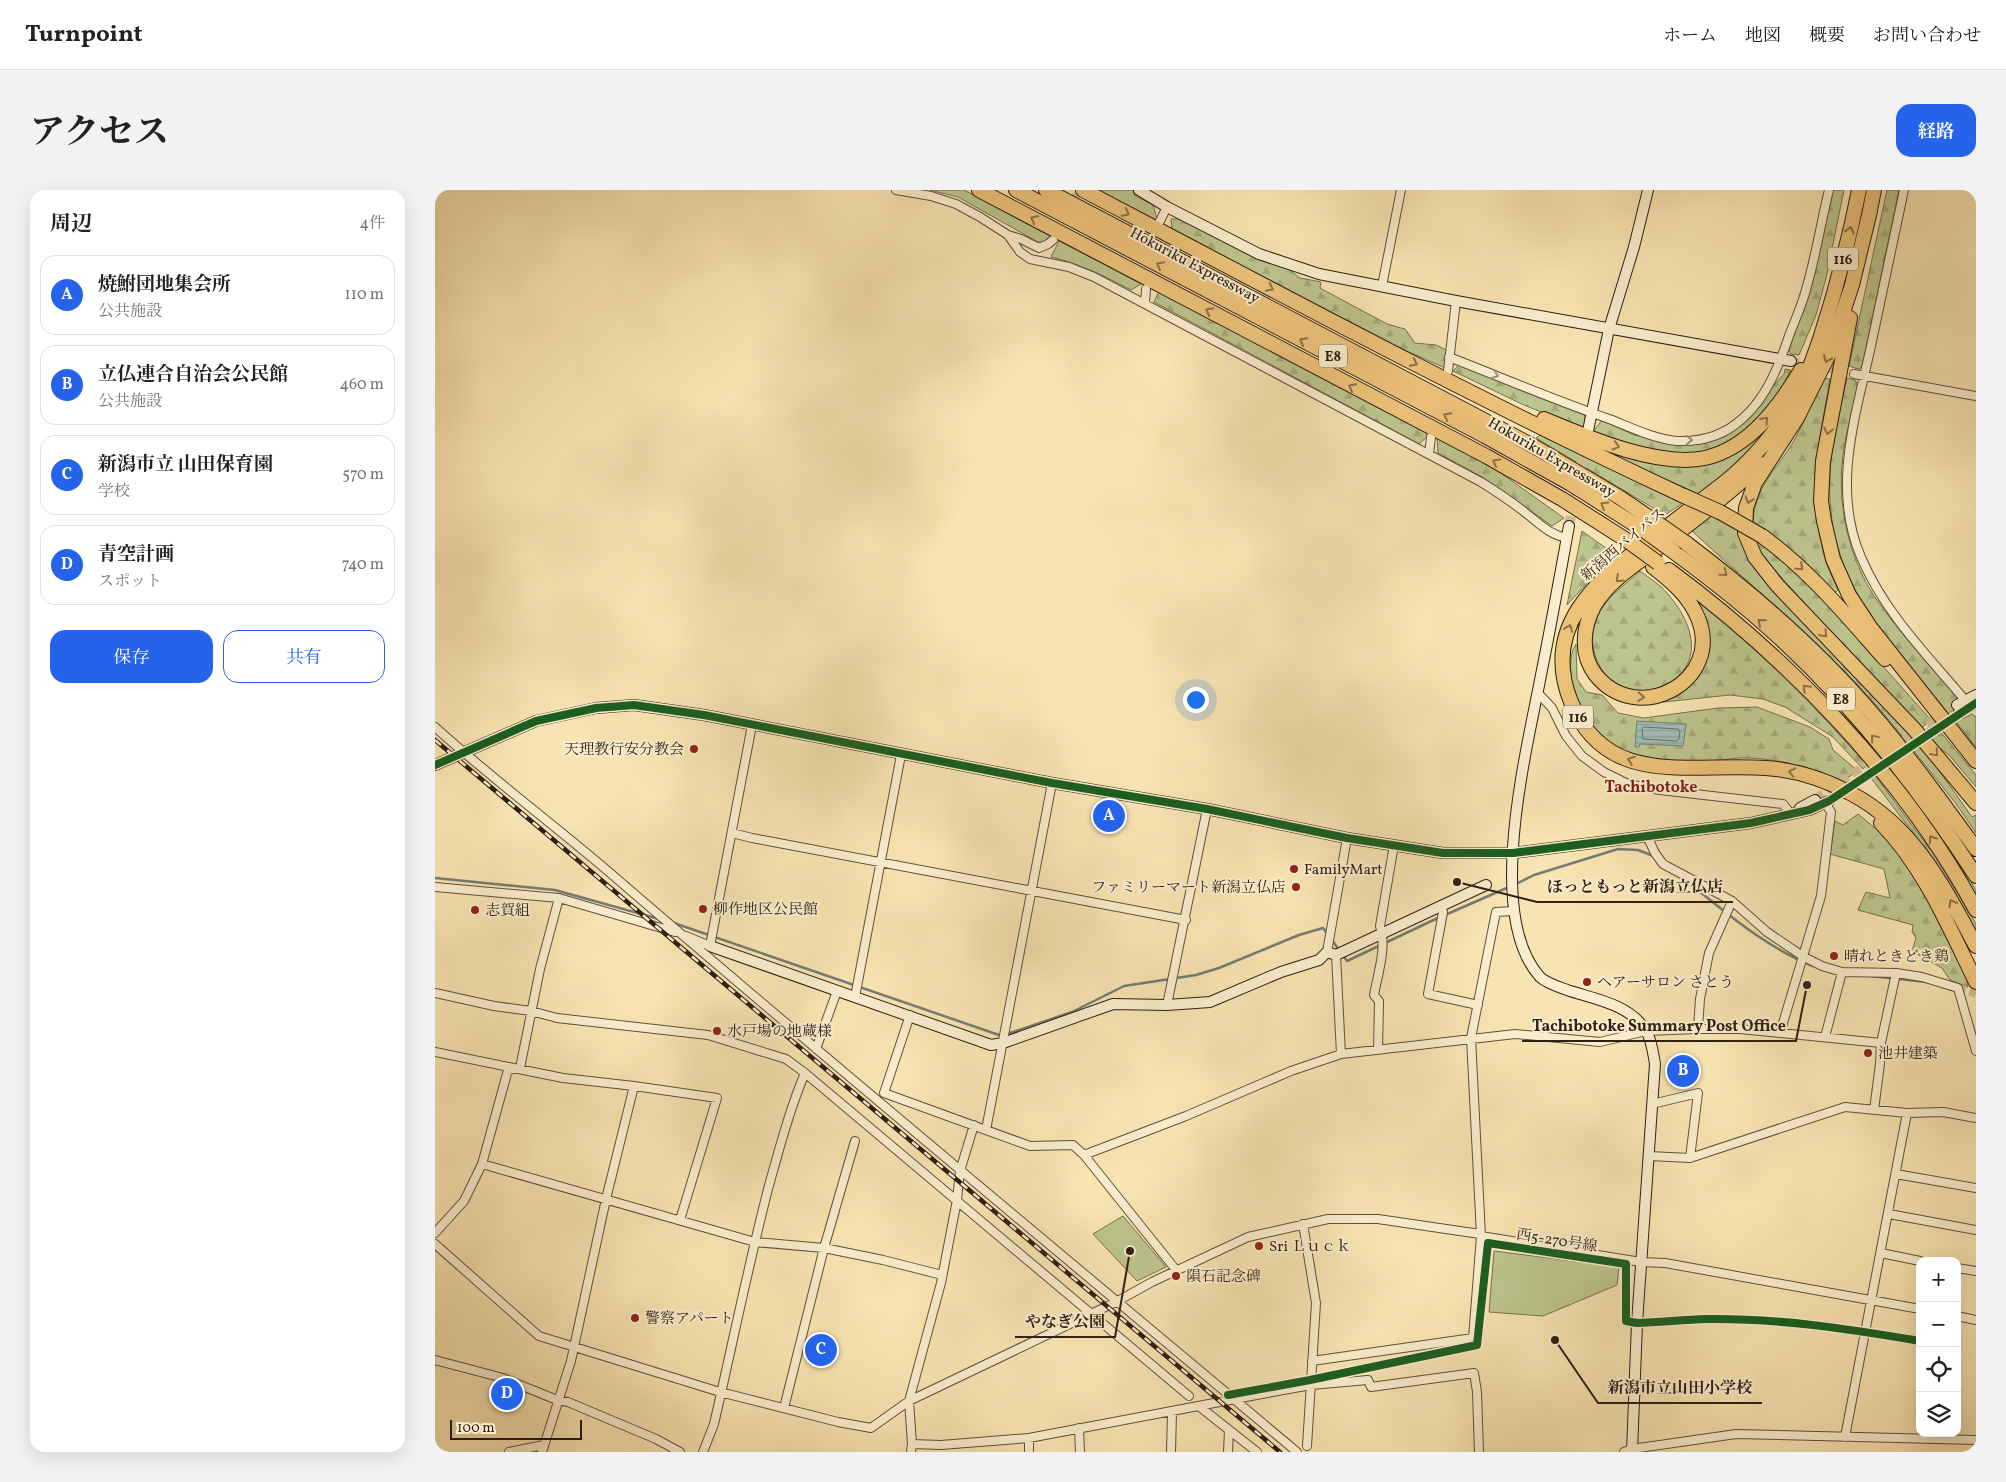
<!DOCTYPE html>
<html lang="ja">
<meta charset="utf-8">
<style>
:root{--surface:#fff;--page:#f2f2f2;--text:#222;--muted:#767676;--line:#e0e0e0;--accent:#2563eb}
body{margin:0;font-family:Vollkorn,"Noto Serif JP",serif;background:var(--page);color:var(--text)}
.controls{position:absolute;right:15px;bottom:15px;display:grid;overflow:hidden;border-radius:10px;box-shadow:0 5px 20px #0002}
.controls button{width:45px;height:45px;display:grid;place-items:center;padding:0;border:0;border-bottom:1px solid var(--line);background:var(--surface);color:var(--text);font:25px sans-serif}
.scale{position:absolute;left:15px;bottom:12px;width:132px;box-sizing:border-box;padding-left:5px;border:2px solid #2e1e12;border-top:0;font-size:14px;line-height:18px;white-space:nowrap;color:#2e1e12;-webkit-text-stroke:4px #faedcd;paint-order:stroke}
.you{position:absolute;left:760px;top:509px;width:18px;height:18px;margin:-12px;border:4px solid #fff;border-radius:50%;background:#1a73e8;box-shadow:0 0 0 8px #1a73e833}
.badge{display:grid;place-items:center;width:32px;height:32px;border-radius:50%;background:var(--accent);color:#fff;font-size:16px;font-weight:700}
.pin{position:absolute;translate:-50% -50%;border:2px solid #fff;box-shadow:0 1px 5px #0006}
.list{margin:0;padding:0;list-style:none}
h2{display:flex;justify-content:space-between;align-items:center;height:65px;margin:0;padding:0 20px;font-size:21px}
h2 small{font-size:16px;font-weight:400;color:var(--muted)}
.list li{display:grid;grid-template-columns:32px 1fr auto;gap:15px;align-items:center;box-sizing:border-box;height:80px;margin:0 10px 10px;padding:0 10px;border:1px solid var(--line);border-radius:15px}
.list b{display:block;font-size:19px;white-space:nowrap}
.list p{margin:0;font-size:16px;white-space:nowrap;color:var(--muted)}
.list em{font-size:16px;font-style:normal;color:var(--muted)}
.actions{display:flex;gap:10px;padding:15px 20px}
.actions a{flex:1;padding:11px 0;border:1px solid var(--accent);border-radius:15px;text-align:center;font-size:18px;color:var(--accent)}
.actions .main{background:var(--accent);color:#fff}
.icon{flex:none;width:28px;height:28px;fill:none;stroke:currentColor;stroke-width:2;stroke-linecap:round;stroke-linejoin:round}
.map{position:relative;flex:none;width:1541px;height:1262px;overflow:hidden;border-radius:15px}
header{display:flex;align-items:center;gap:30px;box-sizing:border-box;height:70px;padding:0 25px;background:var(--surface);border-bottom:1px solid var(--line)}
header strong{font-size:24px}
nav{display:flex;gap:28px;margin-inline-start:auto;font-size:18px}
.intro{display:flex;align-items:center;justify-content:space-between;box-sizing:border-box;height:120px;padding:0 30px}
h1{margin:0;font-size:35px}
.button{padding:12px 22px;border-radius:15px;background:var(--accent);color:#fff;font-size:18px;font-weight:700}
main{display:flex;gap:30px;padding:0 30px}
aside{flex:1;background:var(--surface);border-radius:15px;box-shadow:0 5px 20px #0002}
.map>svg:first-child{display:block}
</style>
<header>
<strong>Turnpoint</strong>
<nav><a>ホーム</a><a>地図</a><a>概要</a><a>お問い合わせ</a></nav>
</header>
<div class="intro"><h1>アクセス</h1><a class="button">経路</a></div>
<main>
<aside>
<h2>周辺<small>4件</small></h2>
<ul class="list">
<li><span class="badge">A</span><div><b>焼鮒団地集会所</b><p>公共施設</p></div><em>110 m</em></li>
<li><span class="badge">B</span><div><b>立仏連合自治会公民館</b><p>公共施設</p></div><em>460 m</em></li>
<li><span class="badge">C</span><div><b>新潟市立 山田保育園</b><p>学校</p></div><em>570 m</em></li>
<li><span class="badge">D</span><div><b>青空計画</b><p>スポット</p></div><em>740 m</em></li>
</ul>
<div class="actions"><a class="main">保存</a><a>共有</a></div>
</aside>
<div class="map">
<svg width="1541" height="1262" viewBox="0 0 1541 1262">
<defs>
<pattern id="forest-firs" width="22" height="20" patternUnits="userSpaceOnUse" patternTransform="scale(1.25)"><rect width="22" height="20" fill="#bdc48d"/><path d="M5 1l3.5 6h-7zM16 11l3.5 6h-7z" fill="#a3a879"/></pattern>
<pattern id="water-rules" width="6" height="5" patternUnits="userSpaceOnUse" patternTransform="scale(1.25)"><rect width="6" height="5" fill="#a1bcb6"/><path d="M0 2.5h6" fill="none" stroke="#8ba19b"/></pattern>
</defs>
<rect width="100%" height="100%" fill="#f8e4b2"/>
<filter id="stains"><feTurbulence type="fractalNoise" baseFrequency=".004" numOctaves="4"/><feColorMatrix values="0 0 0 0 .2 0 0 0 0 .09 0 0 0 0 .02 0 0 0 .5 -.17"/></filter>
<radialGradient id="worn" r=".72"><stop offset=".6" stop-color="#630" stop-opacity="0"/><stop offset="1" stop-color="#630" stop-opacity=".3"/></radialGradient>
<!-- green -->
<path fill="#bdc48d" stroke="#767150" d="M495,0H529L617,47L608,52H603L523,7Z
M662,0H698L699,5L718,15L722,29L720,32Z
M624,51L706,94L696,100C670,86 645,74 616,67Z
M1483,551L1537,627L1541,625V643L1522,615L1475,556Z
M688,1026L731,1077L702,1091L658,1044Z
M1059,1061L1184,1077L1182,1095L1108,1126L1054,1122Z"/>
<!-- forest -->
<path fill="url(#forest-firs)" stroke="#767150" d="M1396,0H1409L1391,88L1381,125L1364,165L1356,164L1354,160L1374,101Z
M1452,0H1464L1427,177L1423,179L1414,176Z
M736,29H749L824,70L849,76L865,88L886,92L885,98L952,134L970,139L980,153L1001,155L1013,161L1010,178L936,145L737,39Z
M724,101L995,244L984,254L719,112Z
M1026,173L1150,224V240L1089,215L1018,181Z
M1350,179L1356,180C1350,191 1344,203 1337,213C1313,244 1277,271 1236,264C1209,260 1184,250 1158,242L1167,230L1199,245L1252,254L1271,252L1290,246L1299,240L1349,184Z
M1387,188L1395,189C1384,251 1372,302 1389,365C1392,377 1398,389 1403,400L1398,405L1347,354L1318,331C1321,291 1346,277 1362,245C1372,227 1379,207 1387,188Z
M1412,188L1420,190L1423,196C1417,222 1409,249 1407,275C1403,319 1415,369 1439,406C1464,443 1496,476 1525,509L1520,519L1513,523C1450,445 1389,390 1395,282C1397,250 1405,219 1412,188Z
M1343,222C1326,256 1294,281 1264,304L1164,260L1169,257L1258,275Z
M1105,245L1248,313L1230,325L1101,248Z
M1002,246L1053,274L1129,328L1117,336L1049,288L1003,263Z
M1274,325L1306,341L1313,363L1477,545L1470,550C1409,471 1330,409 1257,341Z
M1147,341L1182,366L1165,379L1132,415Z
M1320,349L1334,358L1378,398L1496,530L1484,540L1328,367Z
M1205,381C1214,388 1225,394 1232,403C1253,427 1269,461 1243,487C1235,497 1218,503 1205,502C1169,500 1149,461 1161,429C1169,409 1190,395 1205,381Z
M1267,413C1326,463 1381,516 1431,575L1428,579L1398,547L1350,517L1328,509L1295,505L1219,513L1252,496L1273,453V438L1263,414Z
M1141,454L1142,489L1151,502L1167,505L1183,523L1209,528L1283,518L1322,517L1375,537L1394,549L1398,560L1423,581L1407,591C1376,578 1339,567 1304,568C1296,568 1287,571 1278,572C1262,573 1233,574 1217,571C1179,563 1152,538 1139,502C1135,490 1133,464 1141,454Z
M1522,522L1527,529L1537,524L1541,527V557L1517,526Z
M1503,539L1541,585V597L1514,565L1499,554L1493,545Z
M1451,572L1536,692L1541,700V714L1447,575Z
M1436,580L1500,666L1541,734V746L1510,688L1490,658L1432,583Z
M1423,624L1452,648L1480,685L1528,775L1533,797L1515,790L1507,778L1477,761L1481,748L1477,742L1478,735L1423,720L1431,702L1455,708L1449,679L1395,664L1400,631L1408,635Z"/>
<!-- water -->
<path fill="url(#water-rules)" stroke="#737d74" d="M1202,531L1251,534L1248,556L1205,554L1204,557H1200Z"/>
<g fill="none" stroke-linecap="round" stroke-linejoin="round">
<!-- shore -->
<path stroke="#686d64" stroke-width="1" d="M1209,537L1243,539L1245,541L1244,549L1242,551L1208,549L1207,539Z"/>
<!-- stream -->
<path stroke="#737d74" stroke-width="2.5" d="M0,688L120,700L224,729
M1249,689C1289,721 1330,757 1378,776
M1081,694L1099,685L1183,659L1203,660L1221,667
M1010,725L1074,697
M236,732L567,846
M897,750L904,760
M907,764L912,771L1005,727
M1435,786L1492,792
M572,844L637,822L689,796L761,785L784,778L864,745L888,738L892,743"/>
<!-- street-tunnel -->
<path stroke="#d0bc92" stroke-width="8" stroke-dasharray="8 4" stroke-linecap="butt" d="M622,43L644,0
M1356,171L1419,184
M1523,798L1541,804"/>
<!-- secondary-tunnel -->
<path stroke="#d0bc92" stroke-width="10" stroke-dasharray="10 5" stroke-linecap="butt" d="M1134,336L1151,253
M1380,610L1522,515
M1394,611L1524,522"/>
<defs>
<path id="street" d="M461,0L496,6L521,14L545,27L573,45L585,62L595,69L634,77L659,87L1046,292C1062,302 1077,312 1092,324C1105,334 1115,345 1132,348
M1469,0C1458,52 1447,104 1436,156C1421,225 1396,298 1426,367C1449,422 1492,465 1530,510
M724,33L732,17
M573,45L586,49L604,58L613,54L618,50
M947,96L966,0
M710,113L711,99
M1014,167C1068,188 1122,211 1177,230C1197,238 1220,249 1242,251C1267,252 1290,245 1308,228C1332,207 1344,175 1354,146C1360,130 1368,113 1372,96C1381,65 1386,32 1394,0
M1013,181L1021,111
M1419,184L1541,206
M994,264L996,247
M1103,503L1117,518L1131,546L1147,566L1169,582L1193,594L1225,600L1348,614L1356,624
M0,537C56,588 117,633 174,682C401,878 632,1069 862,1262
M297,643L317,648L751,730
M1212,646L1220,663L1228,674L1297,711L1332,742L1369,767L1387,776L1407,782L1461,783L1487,787L1523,798L1541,861
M0,697L124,708L240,742
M1006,716L1008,722L993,804L1043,815
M251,746L275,756L317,535
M892,762L912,648
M901,765L906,864
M0,803L59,816L96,821L122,828L273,845L351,869L370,883
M420,807L466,565
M732,815L772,619
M475,825L449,903L595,956L638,955L649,965L741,1080
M1263,839L1265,809L1274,763L1297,711
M1345,843L1386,706L1396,622L1390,613
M1390,847L1407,782
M1446,853L1461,783
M381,859L402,801
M943,860L944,811L939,805C943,783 952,757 945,736L959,655
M0,862L128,888L199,896
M1217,914L1263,903L1255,968
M551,940L617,593
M649,965L751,926L856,881L906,864L1080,844L1165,852L1211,841L1263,839H1305L1446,853L1445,874L1439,920
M1214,966L1255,968L1410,917L1472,923L1508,922L1541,928
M47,974L320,1052L389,1058L448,1070L507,1085
M1461,984L1541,998
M1454,1024L1541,1040
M868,1034L881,1113L872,1256
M0,1043L29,1011L47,974L73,880L85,878L105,779L124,708
M1046,1046L1206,1072L1230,1073L1485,1119
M0,1054L104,1146L285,1202L403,1232L436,1238L474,1211L681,1112L717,1092L813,1047L893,1029H943L1045,1044
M1446,1063L1485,1071
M1522,1078L1541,1081
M1522,1126L1541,1130
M0,1170L68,1188L122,1210L133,1212L221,1249L245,1262
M877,1171L1038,1148L1046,1046L1036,848L1061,722L1078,721
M765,1217L822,1262
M349,1218L389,1058L420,951
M644,1238L645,1262
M1410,1247L1472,923
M477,1254L506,1255L594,1248L832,1203L876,1195L933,1190L936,1197L1039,1183L1042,1202L1044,1262
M74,1262L109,1255
M107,1262L136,1171L171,1009L199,896L282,908L245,1030
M268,1262L279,1234C297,1156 313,1077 333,999C344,960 354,921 370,883L754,1206
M476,1262L477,1254L474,1211L506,1093L522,1010L525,981L539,935
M594,1262V1248
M736,1262L737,1222
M793,1262L794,1240
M1189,1262L1197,1259L1301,1244L1541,1250"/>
<path id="secondary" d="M704,0L732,17L824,64L884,84L1021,111L1356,171
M1153,241L1174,139L1199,57L1213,0
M1134,336C1125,385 1116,435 1106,485C1092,560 1049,725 1105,787C1111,793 1124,797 1132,800C1159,809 1195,814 1211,841C1217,850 1218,863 1220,874L1202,1133L1197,1262
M1522,515L1541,505
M1524,522L1541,513
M0,575L101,531L161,518L199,515L269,525L617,593L772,619L912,648L1008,663H1078L1316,633L1374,620L1394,611
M1365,618L1380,610
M275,756L556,855L568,853L678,814L732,815L775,812L846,782L884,770L892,762L901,765L1051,695"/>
<path id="highway" d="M544,0L1051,266L1127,309L1193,351
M581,0L1050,246L1136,294L1210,341
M611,0L1100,257L1184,307L1221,332
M648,0C847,105 1045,211 1249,306
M1424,0C1414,50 1401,100 1385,149C1376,174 1368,199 1353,222C1335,249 1314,273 1289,293C1263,313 1237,333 1212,352C1159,393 1106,438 1136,512C1172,600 1257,572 1331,578C1361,580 1391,590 1417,604C1479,637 1509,697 1541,756
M1435,21L1417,95L1395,162L1362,228L1320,293L1311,318L1310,343L1320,367L1342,395L1479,539L1541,613
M1433,30L1439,0
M1415,128L1388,271L1386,311L1389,331L1398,369L1414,405L1435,437L1541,571
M1109,229C1152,247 1223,278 1270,268C1314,258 1344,217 1366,180
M1327,346C1374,380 1411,425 1450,469
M1251,353C1317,403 1381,458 1435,521C1473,565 1507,612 1541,659
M1239,362C1277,390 1314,419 1348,451C1422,520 1486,601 1541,686
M1218,377C1236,391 1254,406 1263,428C1289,491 1202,538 1160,484C1145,464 1148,437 1159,416C1174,390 1204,372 1227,355C1261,329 1295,303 1326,274
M1234,380C1354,469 1470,588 1541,720
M1446,633C1489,677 1514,737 1541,792"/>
</defs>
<!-- street casing -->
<use href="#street" stroke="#60503a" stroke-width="10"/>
<!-- secondary casing -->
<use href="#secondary" stroke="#2e1e12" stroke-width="12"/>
<!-- highway casing -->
<use href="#highway" stroke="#2e1e12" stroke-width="16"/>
<!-- street -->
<use href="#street" stroke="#faedcd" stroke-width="8"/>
<!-- secondary -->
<use href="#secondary" stroke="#faedcd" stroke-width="10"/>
<!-- highway -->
<use href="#highway" stroke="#ecc279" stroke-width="14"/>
<defs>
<path id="rail" d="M0,550L845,1262"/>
</defs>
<!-- rail casing -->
<use href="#rail" stroke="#2e1e12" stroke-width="4.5"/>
<!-- rail -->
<use href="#rail" stroke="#faedcd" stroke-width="2.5" stroke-dasharray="8" stroke-linecap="butt"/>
<defs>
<path id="highway-bridge" d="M1249,306L1285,322L1327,346
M1221,332L1251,353
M1210,341L1239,362
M1193,351L1223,373"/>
</defs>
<!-- highway-bridge casing -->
<use href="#highway-bridge" stroke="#2e1e12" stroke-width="16" stroke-linecap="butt"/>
<!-- highway-bridge -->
<use href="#highway-bridge" stroke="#ecc279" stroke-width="14"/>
<defs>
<path id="cycleway" d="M0,575L101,531L161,518L199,515L269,525L617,593L772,619L912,648L1008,663H1078L1316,633L1374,620L1394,611L1541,513
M793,1205L875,1190L1042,1155L1053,1053L1191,1074V1131L1202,1133C1225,1132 1248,1130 1271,1129C1343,1128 1414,1139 1485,1151"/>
</defs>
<!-- cycleway casing -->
<use href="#cycleway" stroke="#faedcd" stroke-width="11"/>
<!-- cycleway -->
<use href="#cycleway" stroke="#1b5e20" stroke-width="8"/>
</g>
<!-- one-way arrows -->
<defs><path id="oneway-chevron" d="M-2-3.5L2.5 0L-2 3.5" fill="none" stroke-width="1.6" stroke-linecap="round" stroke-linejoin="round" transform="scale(1.25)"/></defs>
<g stroke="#8d7046">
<use href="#oneway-chevron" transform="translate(691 23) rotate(28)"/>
<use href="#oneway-chevron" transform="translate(599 29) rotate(-152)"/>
<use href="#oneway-chevron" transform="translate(1415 40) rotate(-76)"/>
<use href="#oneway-chevron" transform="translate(725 75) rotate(-152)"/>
<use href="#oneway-chevron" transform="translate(835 98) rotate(27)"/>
<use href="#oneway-chevron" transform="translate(774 121) rotate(-152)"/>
<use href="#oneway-chevron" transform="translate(868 151) rotate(-152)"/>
<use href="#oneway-chevron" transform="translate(1392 169) rotate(114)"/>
<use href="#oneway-chevron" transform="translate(979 173) rotate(27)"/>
<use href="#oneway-chevron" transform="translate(917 197) rotate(-152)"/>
<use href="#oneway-chevron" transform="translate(1012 226) rotate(-152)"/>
<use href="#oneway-chevron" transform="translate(1330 230) rotate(-48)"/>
<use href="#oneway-chevron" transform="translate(1393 241) rotate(102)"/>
<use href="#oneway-chevron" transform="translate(1181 256) rotate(16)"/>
<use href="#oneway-chevron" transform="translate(1061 272) rotate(-151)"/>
<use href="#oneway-chevron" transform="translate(1314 310) rotate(108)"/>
<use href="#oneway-chevron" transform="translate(1169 315) rotate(-149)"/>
<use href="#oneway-chevron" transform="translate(1365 377) rotate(43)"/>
<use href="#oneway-chevron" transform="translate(1289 383) rotate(39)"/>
<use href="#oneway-chevron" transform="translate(1184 389) rotate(137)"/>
<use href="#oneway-chevron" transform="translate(1326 432) rotate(-139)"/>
<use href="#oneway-chevron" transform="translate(1134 438) rotate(-69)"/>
<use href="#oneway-chevron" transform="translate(1389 444) rotate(47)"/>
<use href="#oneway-chevron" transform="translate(1371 498) rotate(-135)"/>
<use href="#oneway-chevron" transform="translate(1206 507) rotate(4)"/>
<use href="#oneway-chevron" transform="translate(1439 548) rotate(-130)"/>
<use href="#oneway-chevron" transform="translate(1500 563) rotate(49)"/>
<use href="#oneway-chevron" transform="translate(1196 570) rotate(-159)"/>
<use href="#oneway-chevron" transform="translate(1357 582) rotate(-167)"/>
<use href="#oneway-chevron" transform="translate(1497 649) rotate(-125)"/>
<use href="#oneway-chevron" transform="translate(1517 713) rotate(-120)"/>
</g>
<g stroke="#9e9079">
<use href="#oneway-chevron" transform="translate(1060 185) rotate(21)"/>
<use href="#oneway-chevron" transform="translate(1254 250) rotate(-2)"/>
</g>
<!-- markers -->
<g fill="#8f2418" stroke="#faedcd" stroke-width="2">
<circle cx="259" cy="559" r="5"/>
<circle cx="859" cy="679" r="5"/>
<circle cx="861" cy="697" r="5"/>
<circle cx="268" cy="719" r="5"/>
<circle cx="40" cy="720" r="5"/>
<circle cx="1399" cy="766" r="5"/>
<circle cx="1152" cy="792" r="5"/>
<circle cx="282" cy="841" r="5"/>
<circle cx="1433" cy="863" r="5"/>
<circle cx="824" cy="1056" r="5"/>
<circle cx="741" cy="1086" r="5"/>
<circle cx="200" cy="1128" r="5"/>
</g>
<g text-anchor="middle" stroke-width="4" stroke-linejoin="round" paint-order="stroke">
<!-- shield labels -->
<g fill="#faedcd" stroke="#6b5c4a" stroke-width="1">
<rect x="1393" y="57.5" width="30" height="23" rx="4"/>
<rect x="884" y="154.5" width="28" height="23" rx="4"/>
<rect x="1392" y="497.5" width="28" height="23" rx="4"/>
<rect x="1128" y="515.5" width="30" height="23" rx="4"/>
</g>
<g font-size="14" font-weight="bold" fill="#2e1e12">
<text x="1408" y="74">116</text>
<text x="898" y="171">E8</text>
<text x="1406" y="514">E8</text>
<text x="1143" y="532">116</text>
</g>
<!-- street labels -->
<g font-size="15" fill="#2e1e12" stroke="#faedcd">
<text transform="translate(760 75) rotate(28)" y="5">Hokuriku Expressway</text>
<text transform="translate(1117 267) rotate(30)" y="5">Hokuriku Expressway</text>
<text transform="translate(1188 354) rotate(-40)" y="5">新潟西バイパス</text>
<text transform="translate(1122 1050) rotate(9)" y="5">西5-270号線</text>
</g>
<!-- poi labels -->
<g font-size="15" fill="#2e1e12" stroke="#faedcd" text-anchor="start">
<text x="249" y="564" text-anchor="end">天理教行安分教会</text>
<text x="869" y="684">FamilyMart</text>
<text x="851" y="702" text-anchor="end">ファミリーマート新潟立仏店</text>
<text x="278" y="724">柳作地区公民館</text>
<text x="50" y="725">志賀組</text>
<text x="1409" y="771">晴れときどき鶏</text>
<text x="1162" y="797">ヘアーサロン さとう</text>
<text x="292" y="846">水戸場の地蔵様</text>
<text x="1443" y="868">池井建築</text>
<text x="834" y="1061">Sri Ｌｕｃｋ</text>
<text x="751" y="1091">隕石記念碑</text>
<text x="210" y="1133">警察アパート</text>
</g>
<!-- neighbourhood labels -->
<g font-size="16" font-weight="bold" fill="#7a1f14" stroke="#faedcd">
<text x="1216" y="602">Tachibotoke</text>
</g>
</g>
<!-- callouts -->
<path fill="none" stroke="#2e1e12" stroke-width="2" d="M1022 692L1102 712H1298M1372 795L1361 851H1087M695 1061L680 1147H580M1120 1150L1163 1213H1327"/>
<g fill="#2e1e12" stroke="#faedcd" stroke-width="2">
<circle cx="1022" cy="692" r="5"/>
<circle cx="1372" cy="795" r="5"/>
<circle cx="695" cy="1061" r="5"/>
<circle cx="1120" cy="1150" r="5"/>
</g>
<g font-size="16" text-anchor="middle" font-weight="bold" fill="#2e1e12" stroke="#faedcd" stroke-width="4" stroke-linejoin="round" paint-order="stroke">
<text x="1200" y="702">ほっともっと新潟立仏店</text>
<text x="1224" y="841">Tachibotoke Summary Post Office</text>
<text x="630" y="1137">やなぎ公園</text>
<text x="1245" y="1203">新潟市立山田小学校</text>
</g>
<rect width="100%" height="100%" filter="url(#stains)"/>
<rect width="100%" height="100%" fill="url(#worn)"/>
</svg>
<div class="controls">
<button>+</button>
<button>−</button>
<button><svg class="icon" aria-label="locate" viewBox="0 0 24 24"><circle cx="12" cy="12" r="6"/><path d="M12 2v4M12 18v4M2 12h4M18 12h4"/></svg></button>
<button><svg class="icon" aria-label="layers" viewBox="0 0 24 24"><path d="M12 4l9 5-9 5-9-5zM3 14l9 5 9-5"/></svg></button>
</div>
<div class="scale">100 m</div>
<div class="you"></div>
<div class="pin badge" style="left:674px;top:626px">A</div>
<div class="pin badge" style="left:1248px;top:881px">B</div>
<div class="pin badge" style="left:386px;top:1160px">C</div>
<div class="pin badge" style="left:72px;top:1204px">D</div>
</div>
</main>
